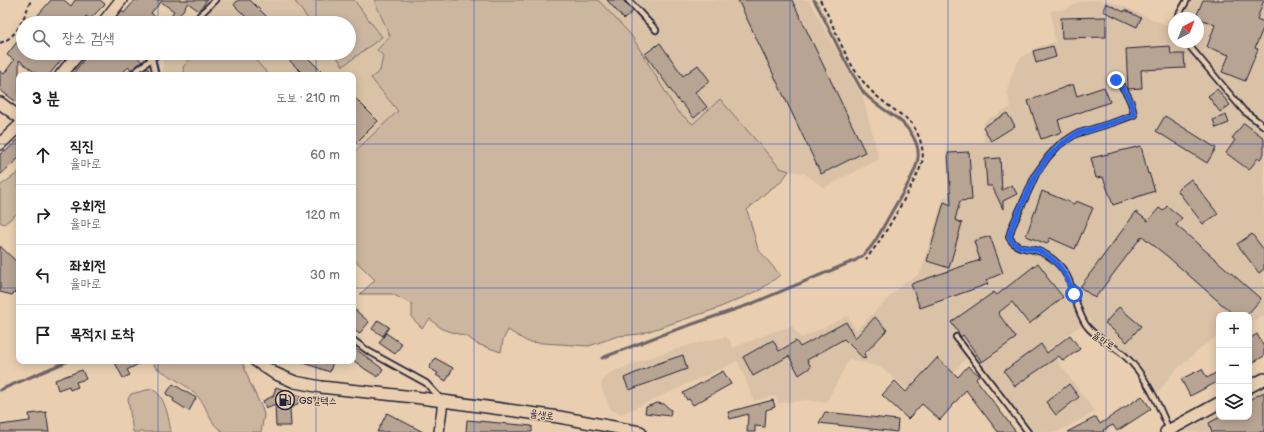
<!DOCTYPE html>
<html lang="ko">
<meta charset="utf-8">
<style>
:root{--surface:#fff;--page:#f2f2f2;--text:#202124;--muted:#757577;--line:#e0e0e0}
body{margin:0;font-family:"Balsamiq Sans","Poor Story",sans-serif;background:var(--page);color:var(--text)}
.controls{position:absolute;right:12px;bottom:12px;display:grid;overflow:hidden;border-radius:8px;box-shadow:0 2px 10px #0003}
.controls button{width:36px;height:36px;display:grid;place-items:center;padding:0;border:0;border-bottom:1px solid var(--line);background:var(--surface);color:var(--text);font:20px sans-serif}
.compass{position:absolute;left:1168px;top:12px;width:36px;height:36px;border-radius:50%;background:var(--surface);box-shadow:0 2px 10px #0003;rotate:42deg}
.stop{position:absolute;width:12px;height:12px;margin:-9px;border:3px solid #2563eb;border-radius:50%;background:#fff}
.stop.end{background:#2563eb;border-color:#fff;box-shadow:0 1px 4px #0008}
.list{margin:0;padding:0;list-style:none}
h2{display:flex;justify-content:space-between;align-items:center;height:52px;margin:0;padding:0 16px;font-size:17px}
h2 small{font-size:13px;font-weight:400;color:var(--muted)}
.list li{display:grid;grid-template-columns:26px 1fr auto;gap:12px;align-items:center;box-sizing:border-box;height:60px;padding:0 16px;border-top:1px solid var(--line)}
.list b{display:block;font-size:15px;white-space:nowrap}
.list p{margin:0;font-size:13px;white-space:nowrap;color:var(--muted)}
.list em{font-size:13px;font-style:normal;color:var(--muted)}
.icon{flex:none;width:22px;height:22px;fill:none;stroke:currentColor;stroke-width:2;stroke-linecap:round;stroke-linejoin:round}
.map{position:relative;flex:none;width:1264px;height:432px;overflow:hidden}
.search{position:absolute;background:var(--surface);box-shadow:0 2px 10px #0003;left:16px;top:16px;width:340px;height:44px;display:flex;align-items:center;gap:10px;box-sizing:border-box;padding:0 14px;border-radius:22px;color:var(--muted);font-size:15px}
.panel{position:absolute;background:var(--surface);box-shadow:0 2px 10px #0003;left:16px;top:72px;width:340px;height:292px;border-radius:8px}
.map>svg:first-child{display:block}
</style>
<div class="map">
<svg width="1264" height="432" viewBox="0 0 1264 432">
<rect width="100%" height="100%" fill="#e9cfb0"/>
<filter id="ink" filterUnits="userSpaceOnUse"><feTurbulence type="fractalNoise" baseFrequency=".025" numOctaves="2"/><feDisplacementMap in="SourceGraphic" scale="8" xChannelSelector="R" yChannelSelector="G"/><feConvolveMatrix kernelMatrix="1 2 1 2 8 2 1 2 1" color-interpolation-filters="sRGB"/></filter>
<g filter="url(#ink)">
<!-- built -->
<path fill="#dac2a7" d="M219,0H374L390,36L377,49L383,55L380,71L371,78L398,111L353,153V75H163V56L166,53H349V23H197Z
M598,0H809L863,98L879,159L824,188L804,173L789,171L780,168L721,100L693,124L677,111L631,35Z
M1088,0L1109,1L1123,6L1170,27L1174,32V42H1182L1243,114L1264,130V316L1249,322V315H1219V335L1201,348L1184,363L1172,374L1158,393L1141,366L1122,348L1096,332L1089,319L1049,349L1095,412L1057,432H1034L972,352L923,405L887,372L879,367L849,359L826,403L809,400L778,403L775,396L754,401L738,361L622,414L611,410L602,390L601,384L604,379L610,373L651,357L693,344L725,337L729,339L733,348L775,331L792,326L801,338L848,316L856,330L905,282L917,276L921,271L944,196H949L946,144L984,142L983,125L986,120L1011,107L1007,91L1010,79L1017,63L1022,57L1037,47L1055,42L1051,11L1066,9L1080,2Z
M1192,0H1264V122L1242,105L1190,42H1198V18H1183Z
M1264,387V432H1180L1219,411V417H1249V395Z"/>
<!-- green -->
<path fill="#ccb69f" stroke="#776c6d" d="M294,0H354L382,37L343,66L334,53H349V23H311Z
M374,0H598L631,35L677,111L693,124L720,99L780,168L789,171L781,182L769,190L747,210L758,249L780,275L760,290L716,309L640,334L618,336L589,346L528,342L508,330L503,340L501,352L477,344L468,337L442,329L430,319L422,328L412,318V304L392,294H360L375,280L353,258V153L398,111L371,78L380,71L383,56L377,50L390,36Z
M196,53H249L269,75H185L183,67Z
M19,172V212L4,224L0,222V186Z
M153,361H242L250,383L262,408L264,415L261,432H224C209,425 209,409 199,398C187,385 170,376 155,367Z
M151,389C165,393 169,420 171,432H133L128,399L131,394Z"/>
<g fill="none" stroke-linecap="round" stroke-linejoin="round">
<!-- stream -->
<path stroke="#6f6568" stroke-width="3" d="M602,358L661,335L751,304L856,260C872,252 881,230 890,215C898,200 916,174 918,158C920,143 909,128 898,119C887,111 874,104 864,93C861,89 858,83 855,78C839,53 829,25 814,0
M0,390L68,361"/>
</g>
<!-- building -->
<path fill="#b7a493" stroke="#22223b" d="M51,0H64L71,6L75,0H100L105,4L90,19L86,16L80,23H47L38,15Z
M135,0H207L199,11L188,3L174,23H166L174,11L161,2L151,13L162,23H112L122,11L124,13Z
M238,0H250L273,23H252L234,5Z
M607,0H623L633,11L624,19Z
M738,0H792L865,152L821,174Z
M1203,0H1264L1257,19L1264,22V26L1255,48L1258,49L1245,81L1222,72L1229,55L1207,47L1215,25L1196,17Z
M1106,3L1124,12L1125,10L1141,18L1137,27L1103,11Z
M1106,17V37L1062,38L1061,18Z
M23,34V53H67L49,75H38L19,60V104L0,90V71L4,74L14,60L7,55Z
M660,43L683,76L698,65L710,81L695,92L707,107L694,118L681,102L680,103L645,54Z
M1053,46L1056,57L1036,63L1033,51Z
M1170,46L1171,54H1184L1185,68L1141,70L1142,88L1128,89L1126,49Z
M89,53H134L142,62L131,70L129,67L119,75H72Z
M282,53H303L325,75H304Z
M147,67L152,75H137Z
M1073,84L1077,96L1104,87L1110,102L1058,120L1062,132L1041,139L1028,101Z
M1217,89L1230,105L1220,112L1208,96Z
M353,96L378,121L353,146Z
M1007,113L1015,126L991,141L983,127Z
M1226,115L1229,123L1216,128L1213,120Z
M1165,116L1216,148L1207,163L1156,131Z
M1244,123L1264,138V154L1260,159L1258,158L1249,170L1226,153L1235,140L1232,138Z
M19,139V158L0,175V154L5,150L6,151Z
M1141,146L1148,174L1149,173L1155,191L1113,205L1103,177L1096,178L1091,158Z
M969,152L972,200L960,201L955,220L962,223L949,268L927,261L944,202L951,205L948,153Z
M1000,158L1002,190L1012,185L1017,194L1003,201V209L992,186H987L985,159Z
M1191,179L1218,214L1203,224L1177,190Z
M1042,191L1074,204L1076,201L1093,208L1075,249L1050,238L1047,244L1026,236Z
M1167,206L1182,218L1176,225L1261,299L1247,315H1234L1167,256L1142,236L1095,298L1080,287L1136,212L1148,221L1159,208L1163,211Z
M1252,234L1264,250V269L1259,273L1237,244Z
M990,236L1003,273L986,280L988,284L920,308L911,284L980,260L974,241Z
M0,246L19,264V288L12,295L0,292Z
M1038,263L1047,275L1046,276L1063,297L1029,324L1012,302L998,313L1016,338L982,362L963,335L961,337L951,322L994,292L997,295Z
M1119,307L1141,326L1127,342L1105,323Z
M353,308L369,322L359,334L353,328Z
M875,317L887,330L864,354L866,358L864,359L844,339L807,360L811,367L799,375L789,356L753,376L743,357L773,340L779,351L796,341L800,347L846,322L855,338Z
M378,320L389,327L383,336L372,329Z
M386,333L402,344L395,354L379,343Z
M1257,334L1264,347V356L1249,365V339Z
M1070,335L1080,349L1063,361L1059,356L1015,386L1004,371L1041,344L1047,353Z
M353,347L383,369L378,377L365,369L353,360Z
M683,355L687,369L629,390L624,378L656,364Z
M435,358L453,368L446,381L436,375L438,373L429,368Z
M937,358L958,377L968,366L979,375L976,379L1016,432H998L966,390L940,420L922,404L908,419L882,395L895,381L906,392Z
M114,361H144L127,370L130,375L123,378Z
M302,361H333L330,372L301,362Z
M1202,369L1207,378L1219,371V381L1190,396L1181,379Z
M82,370L86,379L76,382L78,387L70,390L69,386L58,390L55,380Z
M723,371L731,384L693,405L689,399L687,400L683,393Z
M173,384L196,398L189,411L173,401L174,399L166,394Z
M1069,384L1079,397L1056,415L1046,402Z
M276,387L301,396L297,405L290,408L291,426H276L275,404L266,408L263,401L273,396Z
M1264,392V432H1212L1209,423L1220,417H1249V400Z
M1142,396L1151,409L1117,431L1113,425L1103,430L1104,432H1067L1096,417L1100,424Z
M773,400L775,407L766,410L765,427L755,426V432H747L748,414L730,419L728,412Z
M657,403L664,404L671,410L670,416L645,413L646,407Z
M46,412L49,432H0V425L30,421L29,414Z
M825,412L898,420L897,432L819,423Z
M387,413L423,432H377Z
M467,420L532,426V432H466Z"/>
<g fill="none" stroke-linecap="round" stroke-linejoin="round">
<defs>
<path id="service" d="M628,0L656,30
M1177,18L1187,0
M192,23L215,0
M1186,42L1244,111L1264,126
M146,53L152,59L156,75
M131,75L159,53
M1117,80C1127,93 1131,99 1134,115L1115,122L1076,134L1059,145L1048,157L1036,174L1012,227L1009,237C1016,250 1026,247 1038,251C1045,253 1053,259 1058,264C1075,280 1073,306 1086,325C1095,338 1112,344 1124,355C1146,375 1158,403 1169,430
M956,337L1028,432
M353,340L368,351L426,383L441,399"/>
<path id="minor" d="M439,432L443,401"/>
<path id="tertiary" d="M103,23L121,0
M61,75L79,53
M0,103L19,117
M0,144L19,126
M256,361L274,373L295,382L321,387L414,397L559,417L640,432
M1249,387L1264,379
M1166,432L1219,403"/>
</defs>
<!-- service casing -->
<use href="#service" stroke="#22223b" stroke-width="8"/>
<!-- minor casing -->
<use href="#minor" stroke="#22223b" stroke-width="12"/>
<!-- tertiary casing -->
<use href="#tertiary" stroke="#22223b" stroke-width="14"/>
<!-- path -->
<path stroke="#22223b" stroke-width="2" stroke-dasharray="4 3" stroke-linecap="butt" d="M820,0C836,28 844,60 866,85C874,95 885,103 896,111C901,115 908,119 912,124C919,134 925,150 922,162C920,170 915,179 911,186C898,211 884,237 866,259
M0,43C18,37 24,17 31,0"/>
<!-- service -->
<use href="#service" stroke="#e9cfb0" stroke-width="4.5"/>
<!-- minor -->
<use href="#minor" stroke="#e9cfb0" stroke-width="9"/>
<!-- tertiary -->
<use href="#tertiary" stroke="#e9cfb0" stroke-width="11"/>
</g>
</g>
<g fill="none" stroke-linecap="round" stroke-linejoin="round" filter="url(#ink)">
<!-- route -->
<path stroke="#2563eb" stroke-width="5" d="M1074,294C1067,275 1059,260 1039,251C1027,246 1017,251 1009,237L1012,227L1036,174L1048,157L1060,145L1076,134L1115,122L1134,115C1131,99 1127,93 1116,80"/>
</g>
<!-- grid -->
<path fill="none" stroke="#1d4ed8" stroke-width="1" stroke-opacity="0.55" d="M158,0V23M316,0V23M474,0V432M632,0V432M790,0V432M948,0V432M1106,0V432M158,53V75M316,53V75M0,144H19M353,144H1264M0,288H19M353,288H1264M158,361V432M316,361V432"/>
<!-- icons -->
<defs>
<symbol id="fuel-ring" viewBox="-11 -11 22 22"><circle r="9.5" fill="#e9cfb0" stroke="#22223b" stroke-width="1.5"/><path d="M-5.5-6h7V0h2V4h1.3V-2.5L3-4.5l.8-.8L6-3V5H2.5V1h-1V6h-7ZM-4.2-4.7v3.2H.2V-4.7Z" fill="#22223b"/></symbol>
</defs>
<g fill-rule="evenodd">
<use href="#fuel-ring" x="274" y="389" width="22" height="22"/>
</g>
<g text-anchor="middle" stroke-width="3" stroke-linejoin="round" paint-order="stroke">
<!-- street labels -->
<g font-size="10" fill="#22223b" stroke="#e9cfb0">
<text transform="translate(1104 340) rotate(35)" y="4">율마로</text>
<text transform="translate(542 414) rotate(8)" y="4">율생로</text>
</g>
<!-- poi labels -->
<g font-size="10" fill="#22223b" stroke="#e9cfb0" text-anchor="start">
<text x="299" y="404">GS칼텍스</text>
</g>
</g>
</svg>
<div class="controls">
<button>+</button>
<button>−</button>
<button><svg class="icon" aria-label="layers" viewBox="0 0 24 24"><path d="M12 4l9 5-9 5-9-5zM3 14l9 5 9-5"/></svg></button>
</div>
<svg class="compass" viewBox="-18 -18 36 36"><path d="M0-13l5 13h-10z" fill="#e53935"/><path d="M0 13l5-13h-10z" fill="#757577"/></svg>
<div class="stop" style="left:1074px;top:294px"></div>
<div class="stop end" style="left:1116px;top:80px"></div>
<div class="search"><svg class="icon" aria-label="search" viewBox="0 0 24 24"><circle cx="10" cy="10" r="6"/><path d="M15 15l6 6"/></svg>장소 검색</div>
<section class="panel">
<h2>3 분<small>도보 · 210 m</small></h2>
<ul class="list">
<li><svg class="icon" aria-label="ahead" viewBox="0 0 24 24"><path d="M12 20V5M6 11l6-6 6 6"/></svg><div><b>직진</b><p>율마로</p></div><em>60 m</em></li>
<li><svg class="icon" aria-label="right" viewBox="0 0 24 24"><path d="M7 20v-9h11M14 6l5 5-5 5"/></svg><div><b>우회전</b><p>율마로</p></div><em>120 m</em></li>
<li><svg class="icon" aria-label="left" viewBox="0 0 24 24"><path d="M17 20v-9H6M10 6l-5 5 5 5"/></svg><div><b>좌회전</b><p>율마로</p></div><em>30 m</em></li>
<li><svg class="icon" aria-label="arrive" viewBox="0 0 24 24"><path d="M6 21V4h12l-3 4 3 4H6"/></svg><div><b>목적지 도착</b></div></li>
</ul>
</section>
</div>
